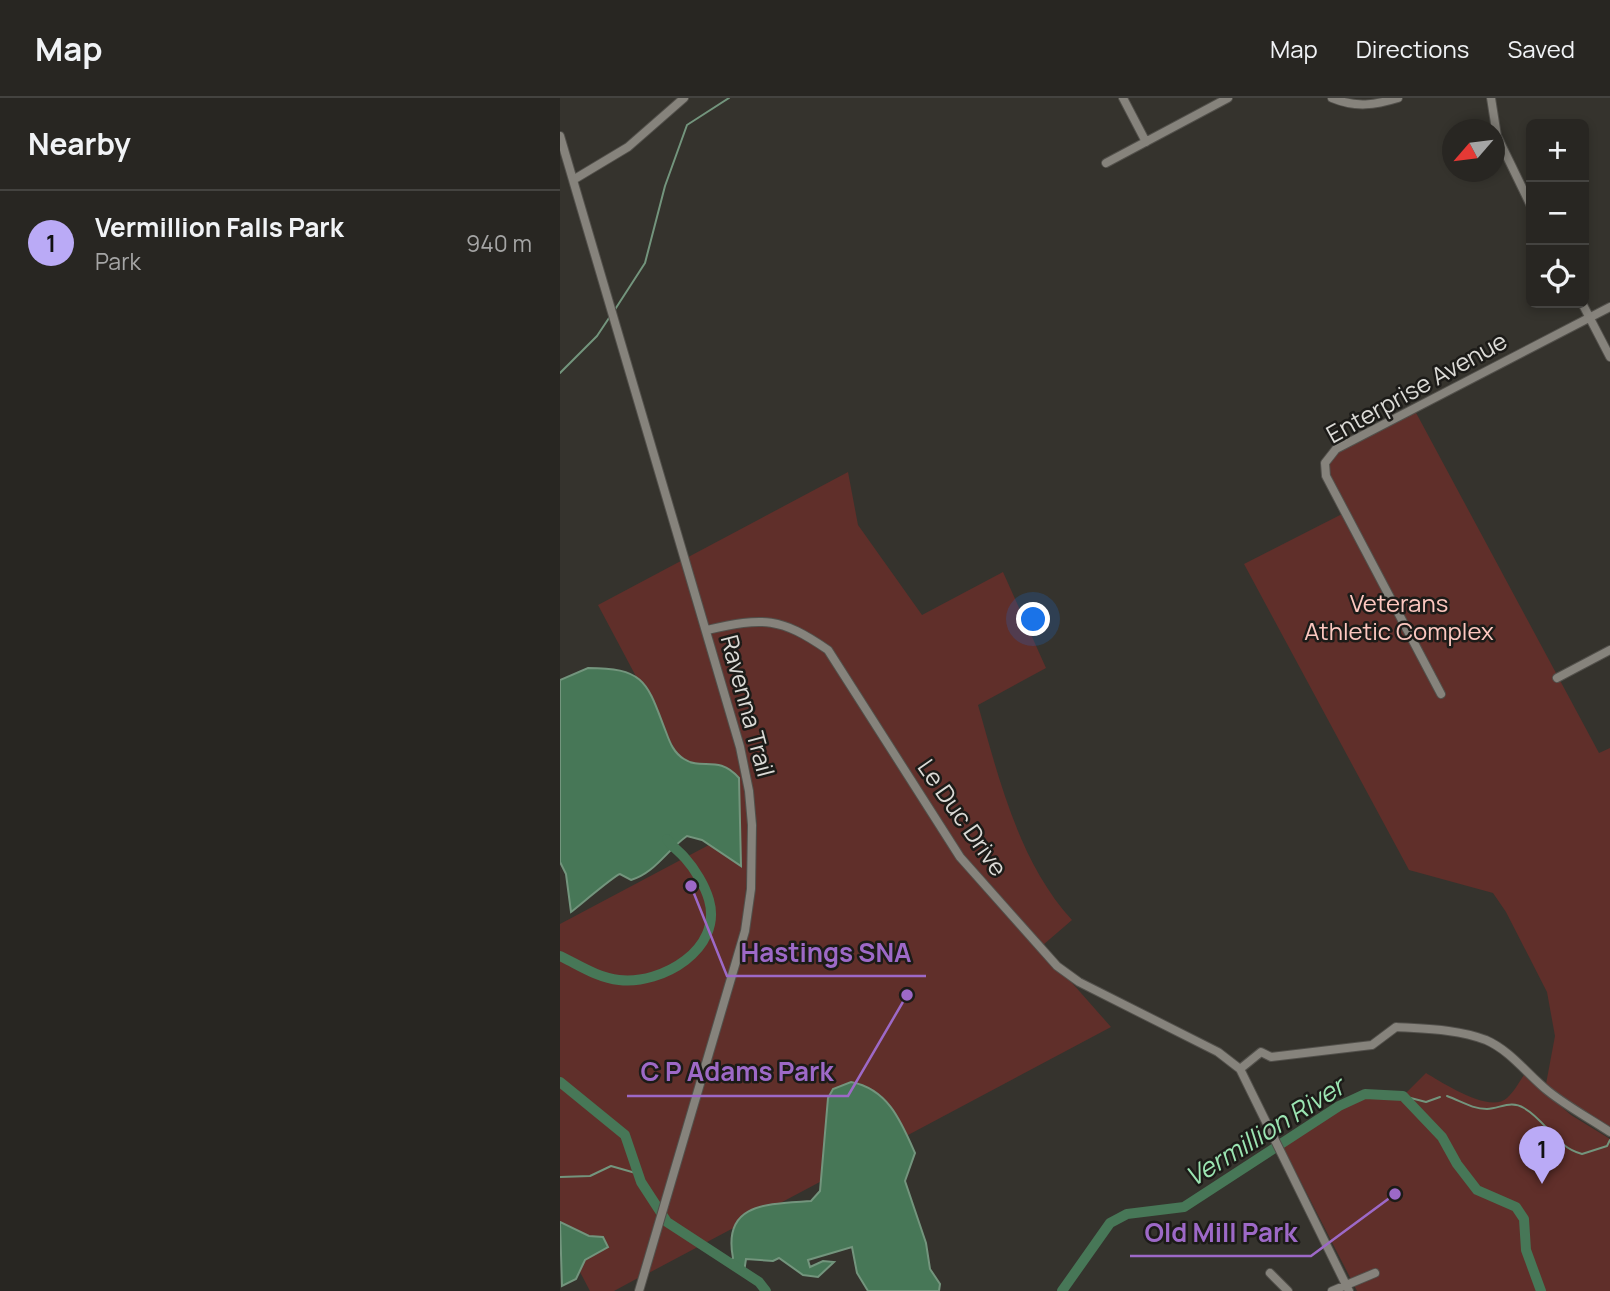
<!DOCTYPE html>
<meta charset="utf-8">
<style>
:root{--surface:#282622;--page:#302e2a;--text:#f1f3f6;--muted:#a5a5a5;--line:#444340;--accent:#baaaf6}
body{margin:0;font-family:Manrope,sans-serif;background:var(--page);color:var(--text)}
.controls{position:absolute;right:21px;top:21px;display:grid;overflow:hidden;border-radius:10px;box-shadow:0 4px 10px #0003}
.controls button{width:63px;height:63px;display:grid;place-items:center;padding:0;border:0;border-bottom:2px solid var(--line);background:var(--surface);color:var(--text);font:35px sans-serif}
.compass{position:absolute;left:882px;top:21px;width:63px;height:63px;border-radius:50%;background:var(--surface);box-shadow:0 4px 10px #0003;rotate:242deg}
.you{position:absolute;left:474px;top:522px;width:24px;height:24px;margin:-18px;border:5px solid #fff;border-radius:50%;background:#1a73e8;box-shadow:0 0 0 10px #1a73e833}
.badge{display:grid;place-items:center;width:46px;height:46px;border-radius:50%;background:var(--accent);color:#111;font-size:23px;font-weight:700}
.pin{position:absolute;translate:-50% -58px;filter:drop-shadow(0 2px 4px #0008)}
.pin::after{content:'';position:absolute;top:37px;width:24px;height:21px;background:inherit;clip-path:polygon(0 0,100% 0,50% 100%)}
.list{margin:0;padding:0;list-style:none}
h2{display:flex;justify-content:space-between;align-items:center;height:91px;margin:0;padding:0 28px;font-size:30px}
h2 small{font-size:23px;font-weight:400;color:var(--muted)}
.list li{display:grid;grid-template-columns:46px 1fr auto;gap:21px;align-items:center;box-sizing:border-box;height:105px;padding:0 28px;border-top:2px solid var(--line)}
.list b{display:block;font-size:26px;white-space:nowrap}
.list p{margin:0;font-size:23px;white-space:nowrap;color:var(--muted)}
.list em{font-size:23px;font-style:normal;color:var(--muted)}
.icon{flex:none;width:38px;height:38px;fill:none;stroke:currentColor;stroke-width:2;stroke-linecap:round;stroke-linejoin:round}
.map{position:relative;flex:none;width:1050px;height:1193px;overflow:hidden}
header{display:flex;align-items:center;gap:42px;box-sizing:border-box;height:98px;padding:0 35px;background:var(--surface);border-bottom:2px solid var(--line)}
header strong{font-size:33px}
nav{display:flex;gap:38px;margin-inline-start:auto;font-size:24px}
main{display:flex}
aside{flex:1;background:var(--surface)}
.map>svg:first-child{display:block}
</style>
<header>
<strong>Map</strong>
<nav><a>Map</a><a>Directions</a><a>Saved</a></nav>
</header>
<main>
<aside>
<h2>Nearby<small></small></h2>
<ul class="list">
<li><span class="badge">1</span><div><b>Vermillion Falls Park</b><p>Park</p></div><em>940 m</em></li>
</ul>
</aside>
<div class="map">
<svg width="1050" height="1193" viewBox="0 0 1050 1193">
<rect width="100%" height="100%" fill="#35332d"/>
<!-- green -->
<path fill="#602f2a" d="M854,311L1039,655L1050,650V1031L1019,1014L986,986L995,938L987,894L946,814L933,795L849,772L684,466L786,414L766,378L769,358Z
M288,374L298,427L362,517L443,474L486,570L418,607C439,681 459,764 512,822L483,847L385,741L551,929L85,1177L187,842L195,792L197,722L191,725L183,828L78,1180L54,1193H30L0,1136V826L162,740L38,507Z
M866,975C883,985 930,1016 947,1000C954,994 959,984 964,977L1011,1017L1050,1041V1193H797L721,1045L779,1008L805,996L843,998Z"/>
<!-- water -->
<path fill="#477757" stroke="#73957d" stroke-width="2" d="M28,570C86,570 87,585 106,634C110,645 114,655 124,661C142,673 158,656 179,680L181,768L142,742L127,738C107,752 95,775 71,782L60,776C55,777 20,807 11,814L6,776L0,764V582Z
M291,984C328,991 341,1023 355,1055L345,1083L366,1145L370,1171L380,1186L379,1193H308L297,1175L292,1149L248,1162L250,1169L263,1163L274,1164L258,1179L243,1177L219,1160L213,1163L186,1161L184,1174L169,1164L173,1160C162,1104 209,1106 251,1103L260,1093L268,1000L273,991Z
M0,1124L29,1138L43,1139L48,1149L25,1162L16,1181L2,1188Z"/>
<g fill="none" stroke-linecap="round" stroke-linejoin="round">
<!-- stream -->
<path stroke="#73957d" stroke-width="2" d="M54,213L85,165L105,88L127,27L169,0
M0,275L37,238L49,220
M843,998L866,1004L880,999
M887,998C901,1003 912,1011 927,1011C941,1010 951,1002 964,1010C987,1023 995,1049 1022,1056L1047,1048L1050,1042
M0,1079L30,1078L51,1068L79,1076"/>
<!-- river -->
<path stroke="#477757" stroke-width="10" d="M0,858C19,867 38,880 59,882C102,887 163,851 149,802C145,788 135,771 125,760C119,753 112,749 107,741
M0,984L65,1037L81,1084L107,1124L199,1184L206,1193
M502,1193L550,1125L567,1116L624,1109L779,1008L805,996L843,998L882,1039L897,1066L917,1092L956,1109L964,1121L966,1152L981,1193"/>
<defs>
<path id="minor" d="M563,0L586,44
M772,0C796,10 815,7 838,0
M931,0L937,38L971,108
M0,38L180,649L189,693L192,727L191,791L185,833L79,1193
M546,65L668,0
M13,82L68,49L124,0
M1022,205L1050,259
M147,532C204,519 220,519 268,552L400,759L497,868L519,884L658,954L680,971L789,1193
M997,580L1050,552
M881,596L766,378L765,365L776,351L1050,209
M680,971L701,954L711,959L812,947L836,929C866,931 897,931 926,942C951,953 967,976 988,993C1008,1009 1029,1020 1050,1034
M710,1175L728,1193
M772,1193L815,1175"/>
</defs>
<!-- minor casing -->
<use href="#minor" stroke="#52504b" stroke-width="10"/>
<!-- minor -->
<use href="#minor" stroke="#86837c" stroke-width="8"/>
</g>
<g text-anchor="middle" stroke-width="5" stroke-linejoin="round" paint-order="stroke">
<!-- street labels -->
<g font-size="24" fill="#dbdad6" stroke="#1c1b18">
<text transform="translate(857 290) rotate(-29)" y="8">Enterprise Avenue</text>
<text transform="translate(187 608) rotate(75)" y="8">Ravenna Trail</text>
<text transform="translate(402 720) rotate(55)" y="8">Le Duc Drive</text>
</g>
<!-- park labels -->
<g font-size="24" fill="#fdc8c0" stroke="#1c1b18">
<text x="839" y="514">Veterans<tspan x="839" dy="28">Athletic Complex</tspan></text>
</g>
<!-- water labels -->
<g font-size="26" font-style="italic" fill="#9be5b2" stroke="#1c1b18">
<text transform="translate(705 1034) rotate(-32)" y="9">Vermillion River</text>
</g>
</g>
<!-- callouts -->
<path fill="none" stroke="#9d69c7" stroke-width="2.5" d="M131 788L167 878H366M347 897L288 998H67M835 1096L751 1158H570"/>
<g fill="#9d69c7" stroke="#1c1b18" stroke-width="2.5">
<circle cx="131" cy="788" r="7"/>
<circle cx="347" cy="897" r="7"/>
<circle cx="835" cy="1096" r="7"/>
</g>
<g font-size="26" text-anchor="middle" font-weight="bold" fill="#9d69c7" stroke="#1c1b18" stroke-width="5" stroke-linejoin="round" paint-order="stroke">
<text x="266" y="864">Hastings SNA</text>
<text x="177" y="983">C P Adams Park</text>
<text x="661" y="1144">Old Mill Park</text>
</g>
</svg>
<div class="controls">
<button>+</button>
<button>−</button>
<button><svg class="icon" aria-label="locate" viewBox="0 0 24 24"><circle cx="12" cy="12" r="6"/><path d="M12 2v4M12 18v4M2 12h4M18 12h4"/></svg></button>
</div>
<svg class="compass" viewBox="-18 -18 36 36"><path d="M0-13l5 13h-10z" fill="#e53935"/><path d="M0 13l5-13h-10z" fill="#a5a5a5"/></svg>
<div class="you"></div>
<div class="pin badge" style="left:982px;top:1086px">1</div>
</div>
</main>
